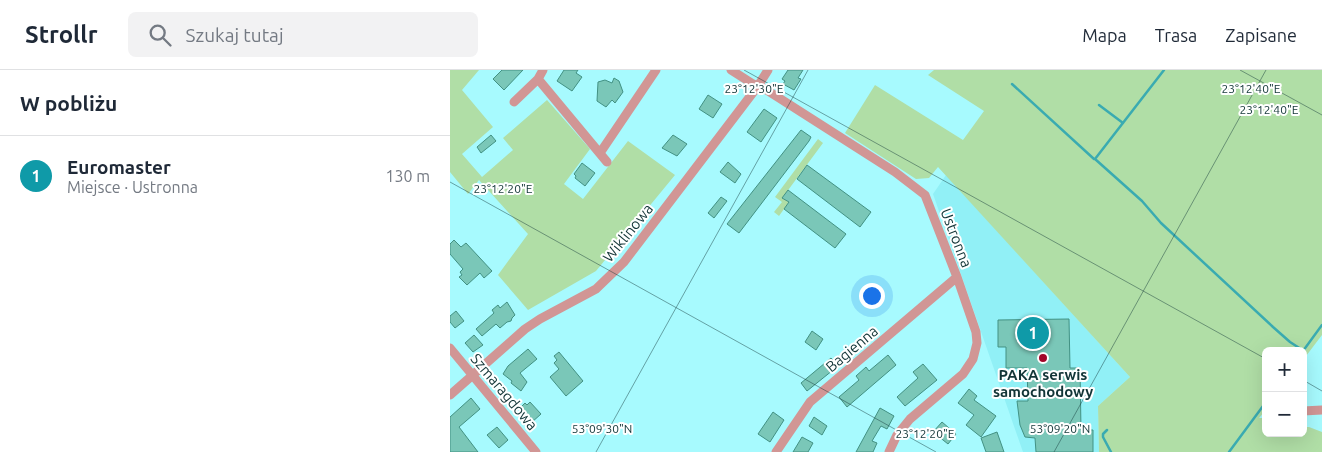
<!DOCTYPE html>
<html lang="pl">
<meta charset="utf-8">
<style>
:root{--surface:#fff;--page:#f2f2f3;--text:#1f2937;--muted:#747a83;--line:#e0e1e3;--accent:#a20428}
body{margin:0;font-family:Ubuntu,sans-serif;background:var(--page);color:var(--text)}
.controls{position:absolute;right:15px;bottom:15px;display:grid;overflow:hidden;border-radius:8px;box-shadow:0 5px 20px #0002}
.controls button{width:45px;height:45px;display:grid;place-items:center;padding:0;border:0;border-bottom:1px solid var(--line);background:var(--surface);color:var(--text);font:25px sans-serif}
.you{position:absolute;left:421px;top:225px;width:18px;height:18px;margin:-12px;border:4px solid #fff;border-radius:50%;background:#1a73e8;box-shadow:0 0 0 8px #1a73e833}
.badge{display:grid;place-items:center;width:32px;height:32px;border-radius:50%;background:var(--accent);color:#fff;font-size:16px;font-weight:700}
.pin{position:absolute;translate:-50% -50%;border:2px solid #fff;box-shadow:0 1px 5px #0006}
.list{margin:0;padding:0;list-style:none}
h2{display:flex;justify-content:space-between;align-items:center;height:65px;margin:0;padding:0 20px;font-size:21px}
h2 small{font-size:16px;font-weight:400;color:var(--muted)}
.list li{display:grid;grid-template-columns:32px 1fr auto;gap:15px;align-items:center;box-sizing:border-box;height:80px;padding:0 20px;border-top:1px solid var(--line)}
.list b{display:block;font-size:19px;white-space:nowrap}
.list p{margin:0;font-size:16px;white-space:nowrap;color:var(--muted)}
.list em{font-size:16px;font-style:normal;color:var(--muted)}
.icon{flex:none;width:28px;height:28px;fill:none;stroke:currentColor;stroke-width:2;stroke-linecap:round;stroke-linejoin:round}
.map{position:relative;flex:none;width:872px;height:382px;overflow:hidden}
header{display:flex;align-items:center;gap:30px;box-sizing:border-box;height:70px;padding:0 25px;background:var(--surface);border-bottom:1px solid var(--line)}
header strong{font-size:24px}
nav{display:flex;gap:28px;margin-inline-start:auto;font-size:18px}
.search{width:350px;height:45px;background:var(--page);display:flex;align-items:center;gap:12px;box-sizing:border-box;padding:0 18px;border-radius:8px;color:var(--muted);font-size:19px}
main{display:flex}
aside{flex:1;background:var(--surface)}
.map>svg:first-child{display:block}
</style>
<header>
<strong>Strollr</strong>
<div class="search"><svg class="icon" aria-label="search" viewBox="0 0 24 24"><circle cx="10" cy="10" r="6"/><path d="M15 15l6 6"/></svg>Szukaj tutaj</div>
<nav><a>Mapa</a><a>Trasa</a><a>Zapisane</a></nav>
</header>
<main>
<aside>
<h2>W pobliżu<small></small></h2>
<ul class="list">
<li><span class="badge" style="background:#0f9aa8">1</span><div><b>Euromaster</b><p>Miejsce · Ustronna</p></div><em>130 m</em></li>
</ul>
</aside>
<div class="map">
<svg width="872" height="382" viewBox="0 0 872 382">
<rect width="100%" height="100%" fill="#a7fafe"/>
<!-- built -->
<path fill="#91f0f6" d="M496,105L680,307L648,336L649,382H573L483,124Z"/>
<!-- green -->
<path fill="#b0dea6" d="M0,0H29L12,20L43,57L12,84L32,107L63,80L53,68L97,30L140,79L114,114L133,129L178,71L225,105L146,201L78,240L48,205L78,164L29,110L18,124L0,102Z
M484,0H872V265L853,290V281H816V340L809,348H816V363H853V357H859L872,362V382H649L648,336L680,307L488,97L479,108L466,109L395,63L425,15L513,70L534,41L478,5Z
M368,69L373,73L333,127L339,132L329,146L324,142L332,132L325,127Z"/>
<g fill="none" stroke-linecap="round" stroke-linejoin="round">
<!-- stream -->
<path stroke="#3aabb1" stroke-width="2.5" d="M714,0L645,89L692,131L711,153L823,257L840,272L854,281
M562,14L644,89
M649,35L673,53
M853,281L872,255
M657,360L653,364V367L661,382
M779,382L816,332"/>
</g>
<!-- building -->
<path fill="#7ac7b8" stroke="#429183" d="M52,0H73L54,20L43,9Z
M114,0H128L126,3L132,7L122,21L107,11Z
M338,0H353L348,8L351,9L344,20L333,14L335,11L332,9Z
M164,8L169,11L173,22L165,33L162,30L156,37L147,31L148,12L155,10L162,13Z
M258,25L272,34L263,48L249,39Z
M314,39L327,48L311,72L297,62Z
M351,60L361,67L359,71L289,163L277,154Z
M41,65L46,71L31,83L27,77Z
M223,65L237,74L227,86L212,78Z
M278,92L291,104L285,113L270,102Z
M132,93L145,103L135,116L125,108L126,106L124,104Z
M357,95L421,142L410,157L347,109Z
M338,120L396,164L385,178L334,139L339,132L332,128Z
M271,127L277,131L264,148L258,143Z
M4,170L11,177L16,173L42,201L34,208L30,203L17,215L9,207L12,205L10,202L13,199L0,184V174Z
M57,232L65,245L62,248L61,251L57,252L50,258L46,254L32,266L26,259L44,243L42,240L48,235L50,238Z
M6,241L14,251L5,258L0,252V246Z
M619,249L620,298H630L631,360H643V382H586L585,368L575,367L570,355L567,331H578L577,298H556V277H548V250Z
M362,261L373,269L366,280L355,272Z
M24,265L33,275L23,282L15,273Z
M78,279L87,289L70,303L77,312L71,321L61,313L62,311L53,304L58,296Z
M109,282L133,311L116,326L100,307L109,299L104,293L107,290L104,286Z
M438,285L446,295L397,337L389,327L409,310L406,306L416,297L419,301Z
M381,288L388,296L357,321L351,313Z
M473,294L487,310L455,336L447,327L468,308L463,302Z
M519,319L527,326L524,330L546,346L531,367L516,355L524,345L508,333Z
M21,328L30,339L9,357L28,382H0V347Z
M80,332L91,344L81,353L69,339L75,333L77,335Z
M430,338L444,346L437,359L431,356L422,371L427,373L423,382H406Z
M323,342L334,350L320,372L308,364Z
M364,347L377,356L372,365L359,356Z
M492,352L506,364L498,374L483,362Z
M47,357L58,370L49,378L37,365Z
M547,362L554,382H536L531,368Z
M352,367L363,373L358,382H343Z"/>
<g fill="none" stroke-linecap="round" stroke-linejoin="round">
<!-- street -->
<path stroke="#d19695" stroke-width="9" d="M281,0L303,14L315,19L445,102L475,125L507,207L526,262L527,273L523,289L513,304L460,349L447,365L439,382
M88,9L157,92
M64,32L88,9L93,0
M150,83L206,0
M0,278L86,382
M0,325L75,259L90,249L146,219L174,192L308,16L318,0
M853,341L872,340
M326,382L360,332L507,207"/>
</g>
<!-- ticks -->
<path fill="none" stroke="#123537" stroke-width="1" stroke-opacity="0.45" d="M294,0L816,289M790,0L872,45M0,112L486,382M853,310L872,321M146,382L358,0M604,382L816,0"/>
<!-- markers -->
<circle fill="#a20428" stroke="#fff" stroke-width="2" cx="593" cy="288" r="5"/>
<g text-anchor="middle" stroke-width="4" stroke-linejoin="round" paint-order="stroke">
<!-- street labels -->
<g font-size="15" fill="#123537" stroke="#fff">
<text transform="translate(178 163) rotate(-51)" y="5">Wiklinowa</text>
<text transform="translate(506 168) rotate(69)" y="5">Ustronna</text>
<text transform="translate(402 279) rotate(-40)" y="5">Bagienna</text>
<text transform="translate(54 322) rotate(50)" y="5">Szmaragdowa</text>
</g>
<!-- poi labels -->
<g font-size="15" font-weight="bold" fill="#123537" stroke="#fff">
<text x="593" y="310">PAKA serwis<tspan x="593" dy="17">samochodowy</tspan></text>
</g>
</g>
<g font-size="12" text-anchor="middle" fill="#123537" stroke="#fff" stroke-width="4" stroke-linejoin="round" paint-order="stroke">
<text x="304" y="23">23°12'30"E</text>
<text x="801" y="23">23°12'40"E</text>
<text x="819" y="44">23°12'40"E</text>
<text x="53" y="123">23°12'20"E</text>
<text x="152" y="363">53°09'30"N</text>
<text x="610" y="363">53°09'20"N</text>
<text x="475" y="368">23°12'20"E</text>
</g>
</svg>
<div class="controls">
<button>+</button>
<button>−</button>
</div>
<div class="you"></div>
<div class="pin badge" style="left:583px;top:263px;background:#0f9aa8">1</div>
</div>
</main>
